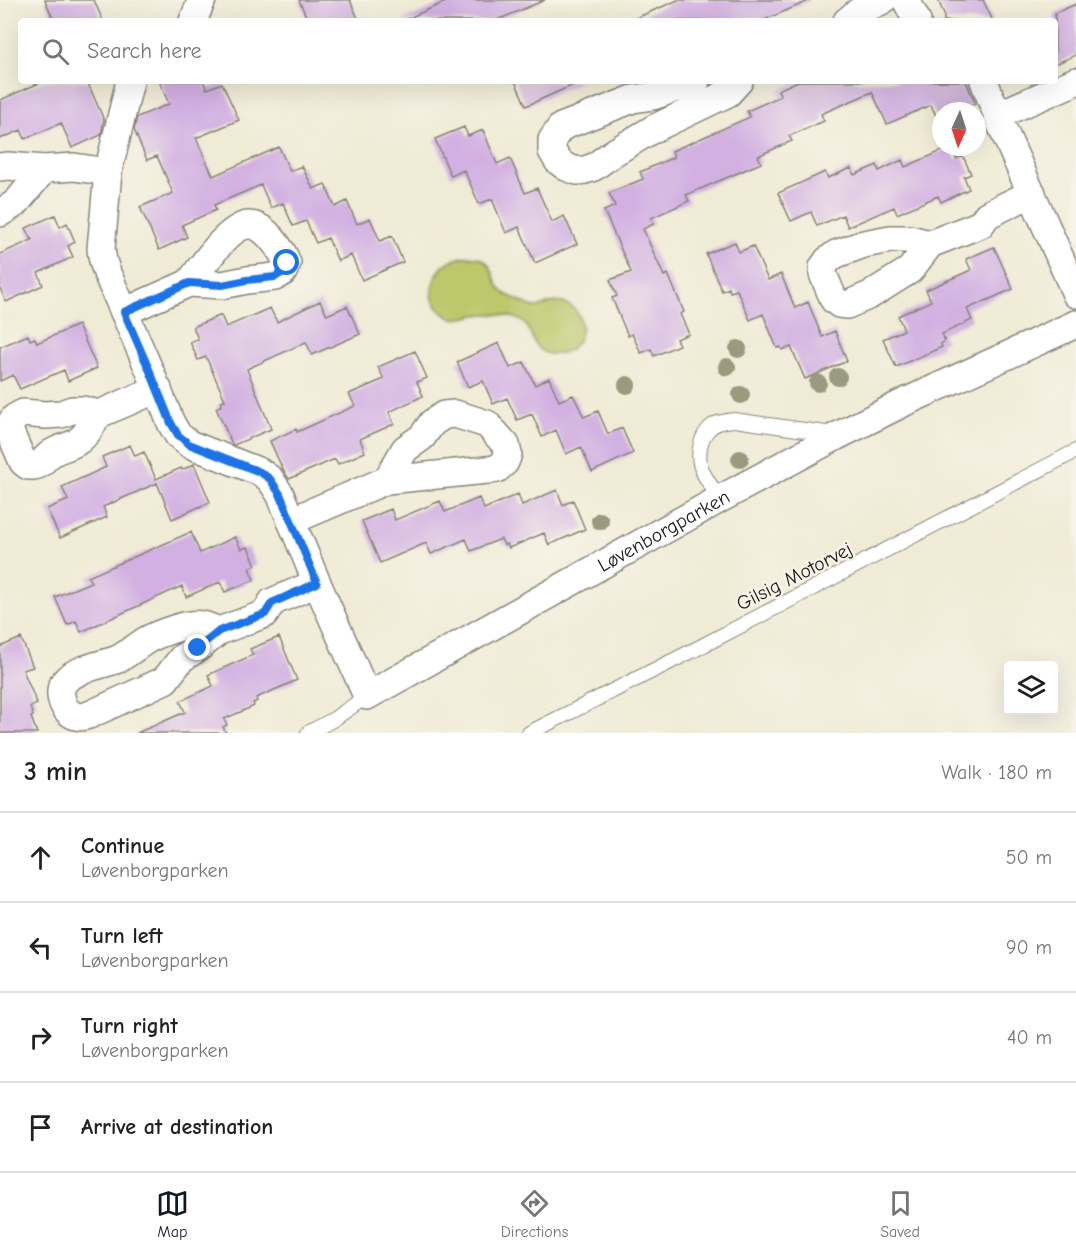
<!DOCTYPE html>
<meta charset="utf-8">
<style>
:root{--surface:#fff;--page:#f2f2f2;--text:#202124;--muted:#757577;--line:#e0e0e0;--accent:#111827}
body{margin:0;font-family:"Comic Neue",sans-serif;background:var(--page);color:var(--text)}
.controls{position:absolute;right:18px;bottom:18px;display:grid;overflow:hidden;border-radius:6px;box-shadow:0 6px 24px #0002}
.controls button{width:54px;height:54px;display:grid;place-items:center;padding:0;border:0;border-bottom:2px solid var(--line);background:var(--surface);color:var(--text);font:30px sans-serif}
.compass{position:absolute;left:932px;top:102px;width:54px;height:54px;border-radius:50%;background:var(--surface);box-shadow:0 6px 24px #0002;rotate:183deg}
.stop{position:absolute;width:18px;height:18px;margin:-14px;border:4px solid #1a73e8;border-radius:50%;background:#fff}
.stop.end{background:#1a73e8;border-color:#fff;box-shadow:0 2px 6px #0008}
.list{margin:0;padding:0;list-style:none}
h2{display:flex;justify-content:space-between;align-items:center;height:78px;margin:0;padding:0 24px;font-size:26px}
h2 small{font-size:20px;font-weight:400;color:var(--muted)}
.list li{display:grid;grid-template-columns:39px 1fr auto;gap:18px;align-items:center;box-sizing:border-box;height:90px;padding:0 24px;border-top:2px solid var(--line)}
.list b{display:block;font-size:22px;white-space:nowrap}
.list p{margin:0;font-size:20px;white-space:nowrap;color:var(--muted)}
.list em{font-size:20px;font-style:normal;color:var(--muted)}
.icon{flex:none;width:33px;height:33px;fill:none;stroke:currentColor;stroke-width:2;stroke-linecap:round;stroke-linejoin:round}
.map{position:relative;flex:none;width:1076px;height:733px;overflow:hidden}
.search{position:absolute;background:var(--surface);box-shadow:0 6px 24px #0002;left:18px;right:18px;top:18px;height:66px;display:flex;align-items:center;gap:15px;box-sizing:border-box;padding:0 21px;border-radius:6px;color:var(--muted);font-size:22px}
.sheet{height:438px;background:var(--surface)}
nav{display:flex;justify-content:space-around;align-items:center;box-sizing:border-box;height:84px;border-top:2px solid var(--line);background:var(--surface);font-size:16px;color:var(--muted)}
nav a{display:grid;justify-items:center;gap:3px}
nav .on{color:var(--accent)}
.map>svg:first-child{display:block}
</style>
<div class="map">
<svg width="1076" height="733" viewBox="0 0 1076 733">
<rect width="100%" height="100%" fill="#f7f3e8"/>
<filter id="ink" filterUnits="userSpaceOnUse"><feTurbulence type="fractalNoise" baseFrequency=".0167" numOctaves="2"/><feDisplacementMap in="SourceGraphic" scale="12" xChannelSelector="R" yChannelSelector="G"/><feConvolveMatrix kernelMatrix="1 2 1 2 8 2 1 2 1" color-interpolation-filters="sRGB"/></filter>
<filter id="wash" filterUnits="userSpaceOnUse"><feTurbulence type="fractalNoise" baseFrequency=".008" numOctaves="4" result="noise"/><feDisplacementMap in="SourceGraphic" scale="24" xChannelSelector="R" yChannelSelector="G"/><feGaussianBlur stdDeviation="1.35" result="paint"/><feColorMatrix in="noise" values="0 0 0 0 0 0 0 0 0 0 0 0 0 0 0 0 0 1.4 0 .05"/><feComposite in="paint" operator="in"/></filter>
<g filter="url(#wash)">
<rect width="100%" height="100%" fill="#f0ebd5"/>
<!-- green -->
<path fill="#bcc86a" stroke="#6c7243" stroke-width="1.5" d="M469,256C473,257 479,257 482,259C495,265 492,284 504,293C508,296 515,298 520,301C525,304 531,307 537,307C542,308 545,304 550,303C558,301 569,303 575,310C589,326 579,352 557,354C551,354 545,354 540,350C531,343 532,330 524,323C512,313 489,313 475,315C468,317 460,320 452,318C445,316 435,306 433,299C430,290 435,276 441,269C447,260 459,258 469,256Z"/>
<g id="blocks">
<!-- building -->
<path fill="#d2b0e2" d="M45,0H94L103,21H54Z
M299,0H350L359,21H308Z
M450,0H545L495,21H402Z
M678,0H811L762,21H629Z
M938,0H983L993,21H944V14Z
M1076,4V55L1055,64V13Z
M44,81H87L104,120L101,135L72,148L61,123L25,139L21,130L0,139V100Z
M159,81H203L207,89L222,83L239,120L196,138L213,176L279,147L290,171L302,166L313,189L325,184L335,207L347,201L357,224L370,218L380,241L392,236L403,262L362,280L351,255L338,261L328,238L316,243L306,221L293,226L283,203L271,208L261,185L214,205L216,210L182,225L187,237L159,250L140,207L173,193L157,156L147,160L134,130L137,117L169,104Z
M515,81H582L526,106Z
M798,81H966L975,103L958,111H941V118L938,120L931,105L887,124L872,92L821,114L824,121L789,136L792,141L758,156L761,163L686,195L689,201L651,218L654,224L643,229L664,276L668,274L684,312L680,314L689,334L676,339L679,345L654,356L651,349L641,353L632,334L628,336L612,298L617,296L610,280L631,272L604,211L615,206L609,193L643,179L640,172L674,157L672,151L750,117L747,111L781,96L778,90Z
M464,127L468,136L483,130L497,164L510,158L525,193L537,188L552,222L564,216L577,244L535,263L519,227L506,233L492,199L479,204L464,170L451,176L435,139Z
M951,147L956,159L963,156L971,174L964,177L969,189L941,202L938,196L897,214L894,207L848,227L843,215L817,226L811,212L791,221L778,193L825,172L828,178L851,168L854,175L877,165L879,171L902,160L905,167Z
M55,215L60,227L67,223L75,242L68,246L73,257L38,273L43,285L6,302L0,288V254L32,240L26,228Z
M735,242L739,252L753,246L768,280L781,274L795,308L808,302L822,337L835,331L847,361L805,379L791,347L782,350L781,347L777,348L763,314L750,320L737,290L730,292L729,288L722,291L706,254Z
M994,247L1013,289L967,309L972,320L942,334L945,341L941,344L942,347L896,367L883,339L904,330L898,316L931,301L926,290L971,270L966,259Z
M320,301L327,315L347,306L360,334L312,355L306,342L247,369L271,429L234,445L232,444L216,408L222,405L221,401L225,400L206,357L198,360L190,342L198,339L193,327L221,315L226,327L270,308L277,322Z
M78,325L97,368L68,381L64,370L20,389L13,375L0,381V347L28,335L30,340L35,338L37,343Z
M499,343L510,368L524,362L535,385L549,378L559,401L573,395L584,417L598,411L608,434L622,428L633,453L592,472L581,447L566,454L556,430L542,437L532,414L517,420L507,398L493,404L483,381L468,387L457,362Z
M415,351L427,378L417,382L423,396L389,412L394,424L360,439L365,452L338,464L335,459L289,479L283,470L270,441L296,429L297,432L355,406L349,394L384,379L378,367Z
M130,445L135,456L144,452L156,479L181,468L182,470L194,464L210,502L172,519L157,483L103,507L107,517L60,538L47,509L68,500L62,487L106,467L102,457Z
M557,490L563,505L573,500L585,529L549,545L544,533L509,548L507,544L504,545L501,539L471,551L466,539L431,554L426,543L380,563L362,521L391,509L395,520L440,501L445,512L479,498L484,509L518,494L522,505Z
M191,532L200,553L235,537L241,549L248,547L256,565L249,568L254,580L225,592L220,582L186,597L182,586L81,632L76,621L67,625L55,597L91,582L88,577Z
M279,637L297,680L256,698L257,701L253,703L254,706L224,719L227,725L223,727L226,733H137L185,712L180,701L213,686L208,675L253,655L250,649Z
M21,638L33,667L23,670L37,704L30,707L33,716L31,717L37,733H0V647Z"/>
</g>
</g>
<g filter="url(#ink)">
<use href="#blocks" fill-opacity="0" stroke="#868478" stroke-width="1.5"/>
<g fill="none" stroke-linecap="round" stroke-linejoin="round">
<defs>
<path id="service" d="M720,499C714,490 706,480 702,470C697,458 699,440 708,430C714,422 725,421 734,420L833,434
M308,733L334,719L367,696
M529,733L700,647L1076,451"/>
<g id="minor">
<path d="M906,0L917,21"/>
<path d="M193,21L202,0"/>
<path d="M847,21L858,12L883,0"/>
<path id="s1" d="M130,81L108,172L101,249L103,261L107,273L152,376L171,423L178,435L189,444L260,472L270,479L280,494L317,583L367,696L720,499L835,437L903,403L1076,324"/>
<path d="M696,81L653,96L633,99L561,127L552,140V151L558,161L566,167L577,171L585,170L594,167L613,153L653,129L728,93L739,81"/>
<path d="M984,81L1002,127L1076,294"/>
<path d="M998,115L1076,81"/>
<path d="M0,167L8,166L44,169L74,167L108,172"/>
<path d="M0,213L16,203L44,169"/>
<path d="M930,244L910,270L870,295L847,305L839,304L834,300L823,274V267L828,260L836,254L864,244L890,239H910L930,244L981,224L987,215L1032,193"/>
<path d="M124,312L189,283L222,285L247,280L275,277L283,272L287,263C284,254 279,247 272,239C266,232 259,225 249,225C229,225 201,268 189,283"/>
<path d="M99,414C93,423 87,435 78,441C70,447 59,448 52,453C41,460 43,467 28,466L23,462L10,432V425L14,418L23,413L45,415L61,414L72,410H83L99,414L158,389"/>
<path d="M291,521L387,480L405,449L422,437L432,423L444,415L455,414L487,424L506,445L508,454L505,462L497,469L387,480"/>
<path d="M219,631L198,648L182,658L165,680L89,715C85,716 81,718 76,716C62,712 55,689 67,679C79,668 103,665 118,659C128,654 136,647 145,641C157,634 188,622 202,625C207,626 214,629 219,631L265,614L272,602L317,583"/>
</g>
</defs>
<!-- service casing -->
<use href="#service" stroke="#868478" stroke-width="16"/>
<!-- minor casing -->
<use href="#minor" stroke="#868478" stroke-width="30"/>
<!-- service -->
<use href="#service" stroke="#fff" stroke-width="14"/>
<!-- minor -->
<use href="#minor" stroke="#fff" stroke-width="27"/>
</g>
<!-- trees -->
<g fill="#9a9a7e">
<circle cx="738" cy="349" r="9"/>
<circle cx="727" cy="367" r="9"/>
<circle cx="838" cy="377" r="9"/>
<circle cx="818" cy="383" r="9"/>
<circle cx="627" cy="385" r="9"/>
<circle cx="741" cy="395" r="9"/>
<circle cx="740" cy="459" r="9"/>
<circle cx="600" cy="521" r="9"/>
</g>
</g>
<g fill="none" stroke-linecap="round" stroke-linejoin="round" filter="url(#ink)">
<!-- route -->
<path stroke="#1a73e8" stroke-width="8" d="M198,648L219,631L265,614L272,603L317,583L280,494L270,479L260,472L189,444L178,435L171,423L152,376L124,312L189,283L222,285L247,280L275,277L283,272L287,263"/>
</g>
<g text-anchor="middle" stroke-width="5" stroke-linejoin="round" paint-order="stroke">
<!-- street labels -->
<g font-size="20" fill="#1c1c1c" stroke="#f7f3e8">
<text dy="7" stroke="none"><textPath href="#s1" startOffset="1053">Løvenborgparken</textPath></text>
<text transform="translate(794 576) rotate(-27)" y="7">Gilsig Motorvej</text>
</g>
</g>
</svg>
<div class="controls">
<button><svg class="icon" aria-label="layers" viewBox="0 0 24 24"><path d="M12 4l9 5-9 5-9-5zM3 14l9 5 9-5"/></svg></button>
</div>
<svg class="compass" viewBox="-18 -18 36 36"><path d="M0-13l5 13h-10z" fill="#e53935"/><path d="M0 13l5-13h-10z" fill="#757577"/></svg>
<div class="stop" style="left:287px;top:263px"></div>
<div class="stop end" style="left:198px;top:648px"></div>
<div class="search"><svg class="icon" aria-label="search" viewBox="0 0 24 24"><circle cx="10" cy="10" r="6"/><path d="M15 15l6 6"/></svg>Search here</div>
</div>
<section class="sheet">
<h2>3 min<small>Walk · 180 m</small></h2>
<ul class="list">
<li><svg class="icon" aria-label="ahead" viewBox="0 0 24 24"><path d="M12 20V5M6 11l6-6 6 6"/></svg><div><b>Continue</b><p>Løvenborgparken</p></div><em>50 m</em></li>
<li><svg class="icon" aria-label="left" viewBox="0 0 24 24"><path d="M17 20v-9H6M10 6l-5 5 5 5"/></svg><div><b>Turn left</b><p>Løvenborgparken</p></div><em>90 m</em></li>
<li><svg class="icon" aria-label="right" viewBox="0 0 24 24"><path d="M7 20v-9h11M14 6l5 5-5 5"/></svg><div><b>Turn right</b><p>Løvenborgparken</p></div><em>40 m</em></li>
<li><svg class="icon" aria-label="arrive" viewBox="0 0 24 24"><path d="M6 21V4h12l-3 4 3 4H6"/></svg><div><b>Arrive at destination</b></div></li>
</ul>
</section>
<nav>
<a class="on"><svg class="icon" aria-label="map" viewBox="0 0 24 24"><path d="M3 6l6-2 6 2 6-2v14l-6 2-6-2-6 2zM9 4v14M15 6v14"/></svg>Map</a>
<a><svg class="icon" aria-label="directions" viewBox="0 0 24 24"><path d="M12 3l9 9-9 9-9-9zM9 14v-3h6M13 9l2 2-2 2"/></svg>Directions</a>
<a><svg class="icon" aria-label="saved" viewBox="0 0 24 24"><path d="M7 4h10v16l-5-4-5 4z"/></svg>Saved</a>
</nav>
